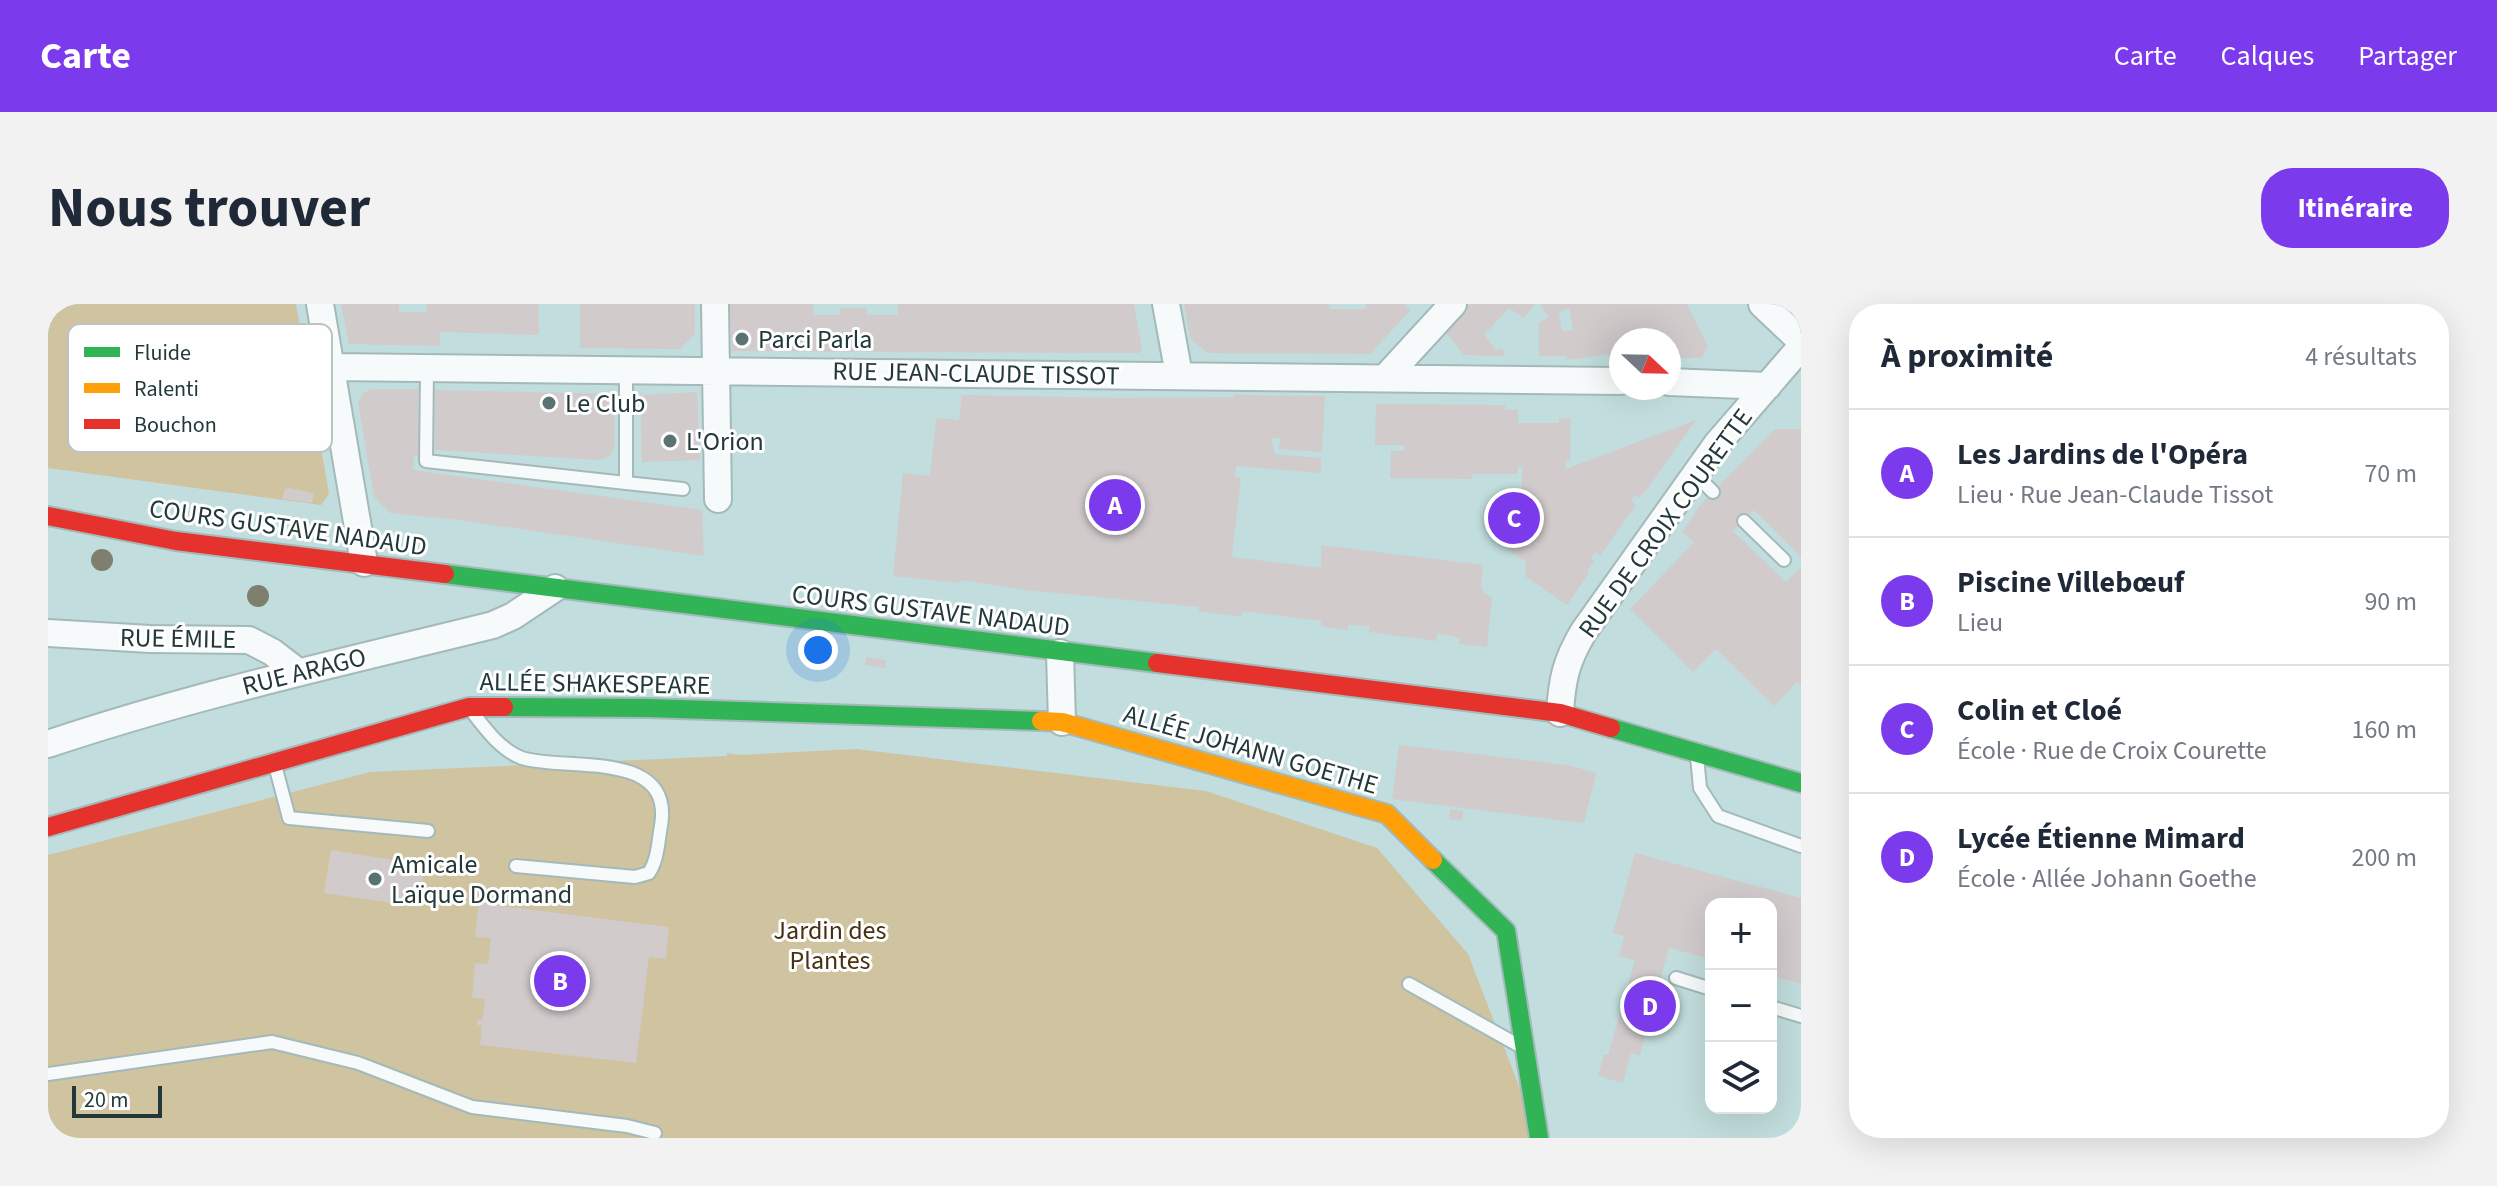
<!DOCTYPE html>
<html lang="fr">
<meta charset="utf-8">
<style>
:root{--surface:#fff;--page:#f2f2f3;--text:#1f2937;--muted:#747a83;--line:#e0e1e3;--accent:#7c3aed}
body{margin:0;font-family:"Source Sans 3",sans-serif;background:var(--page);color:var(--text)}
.controls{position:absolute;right:24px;bottom:24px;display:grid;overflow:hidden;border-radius:16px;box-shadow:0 8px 32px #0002}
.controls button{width:72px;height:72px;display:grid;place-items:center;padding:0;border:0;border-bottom:2px solid var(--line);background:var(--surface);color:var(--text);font:40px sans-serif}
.compass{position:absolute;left:1561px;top:24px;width:72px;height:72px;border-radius:50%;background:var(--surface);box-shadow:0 8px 32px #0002;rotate:112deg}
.scale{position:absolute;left:24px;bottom:20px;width:90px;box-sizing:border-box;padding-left:8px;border:4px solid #233838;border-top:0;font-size:22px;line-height:28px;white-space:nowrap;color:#233838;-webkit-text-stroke:6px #fefefe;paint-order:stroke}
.you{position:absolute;left:770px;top:346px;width:28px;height:28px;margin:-20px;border:6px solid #fff;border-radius:50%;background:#1a73e8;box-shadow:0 0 0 12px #1a73e833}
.badge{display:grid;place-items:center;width:52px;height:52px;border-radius:50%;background:var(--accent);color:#fff;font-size:26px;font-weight:700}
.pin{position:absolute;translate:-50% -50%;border:4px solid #fff;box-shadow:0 2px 8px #0006}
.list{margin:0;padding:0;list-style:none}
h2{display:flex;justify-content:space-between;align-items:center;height:104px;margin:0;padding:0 32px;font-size:34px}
h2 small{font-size:26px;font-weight:400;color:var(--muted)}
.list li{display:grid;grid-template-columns:52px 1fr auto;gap:24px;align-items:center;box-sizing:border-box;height:128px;padding:0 32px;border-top:2px solid var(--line)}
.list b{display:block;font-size:30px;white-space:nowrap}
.list p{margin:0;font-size:26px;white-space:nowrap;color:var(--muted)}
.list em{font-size:26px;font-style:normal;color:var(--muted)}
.icon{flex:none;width:44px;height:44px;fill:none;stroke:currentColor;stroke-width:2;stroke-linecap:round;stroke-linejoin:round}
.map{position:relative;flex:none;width:1753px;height:834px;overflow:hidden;border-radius:32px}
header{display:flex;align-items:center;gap:48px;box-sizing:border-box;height:112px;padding:0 40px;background:var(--accent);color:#fff}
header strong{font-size:38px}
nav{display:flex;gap:44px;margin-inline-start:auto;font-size:28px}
.intro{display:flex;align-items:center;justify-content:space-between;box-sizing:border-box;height:192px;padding:0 48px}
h1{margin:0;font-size:56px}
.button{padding:20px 36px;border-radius:32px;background:var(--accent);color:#fff;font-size:28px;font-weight:700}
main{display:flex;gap:48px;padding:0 48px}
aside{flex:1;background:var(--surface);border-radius:32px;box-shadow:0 8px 32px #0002}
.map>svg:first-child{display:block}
</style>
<header>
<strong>Carte</strong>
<nav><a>Carte</a><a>Calques</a><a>Partager</a></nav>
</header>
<div class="intro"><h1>Nous trouver</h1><a class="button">Itinéraire</a></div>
<main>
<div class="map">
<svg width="1753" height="834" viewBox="0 0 1753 834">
<rect width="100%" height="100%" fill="#c2dddd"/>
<!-- green -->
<path fill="#cfc3a0" d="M0,0H248L281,190L273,201L0,164Z
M808,445L1158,487L1329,544L1420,650L1491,834H0V551L322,468L679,452V449L690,451Z"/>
<!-- building -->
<path fill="#d1cbcc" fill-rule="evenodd" d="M293,0H351V8H379V0H491V31L392,28V42L301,40Z
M532,0H647V30L632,45L532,44Z
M682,0H765V11H792V4H819V11H850V0H1086L1094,45L1091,49L684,47Z
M1136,0H1274L1282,1V5H1318V0H1356L1362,7L1322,50L1159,49L1142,34Z
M1421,0H1487L1476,14L1461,4L1436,31L1449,47L1452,44L1457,47L1456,52L1416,51L1396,26Z
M1492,0H1639L1660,42L1654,54H1621V36H1573V54H1561L1560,50L1519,56V52H1491V19L1501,13ZM1521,4L1525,26L1514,27L1511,8Z
M323,85H370V151L366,153L365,166L654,206L656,252L412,216L342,209L326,193L310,99L315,89Z
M387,86L567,90L566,145L562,152L551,156L387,146Z
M649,88L652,156L594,158L592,91Z
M914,91L1071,94L1186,93V91L1277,92L1274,148L1231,145L1232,134H1223L1227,150L1273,154V169L1188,162L1187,173L1193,174L1184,253L1273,264V241L1435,261L1433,283L1436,289L1444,294L1439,343L1411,340L1412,334L1397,331L1389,330L1388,337L1321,328L1322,322L1300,321V326L1273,322V317L1194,307V313L1151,307V303L979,286L912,276V279L845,272L855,169L882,172L888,114L911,116Z
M1328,100L1457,101V106H1470V119H1511V114L1523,115L1522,157H1517L1518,165L1648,116L1600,184L1591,194L1587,191L1583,197L1588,201L1552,252L1547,248L1543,254L1546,257L1539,267L1541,269L1519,301L1477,272L1478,258L1459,245L1466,234L1444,219L1453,206L1456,208L1474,183V163L1470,162V170H1424V175L1342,174L1343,147H1356V141H1327Z
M1727,125H1753V253L1706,206L1685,227L1738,278L1753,263V382L1749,378L1726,402L1668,345L1645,368L1582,305L1646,238L1634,228L1654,199Z
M241,184L266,189L264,199L234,195L237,185Z
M781,290L801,292L800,300L780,298Z
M818,353L838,356L837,364L817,361Z
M1351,441L1520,461L1548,469L1536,519L1344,495Z
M1402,505L1415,507L1414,517L1401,515Z
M283,546L377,561L371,603L276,589Z
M1587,549L1753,594V680L1723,672V600H1663V655L1621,644L1592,751L1583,749L1575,779L1550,772L1556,751H1560L1587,656L1571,652L1576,632L1565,629Z
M431,599L621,623L618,655L601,653L588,759L432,741L434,721H429V716L434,717L437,695L424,694L427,659L440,660L443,634L427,633Z"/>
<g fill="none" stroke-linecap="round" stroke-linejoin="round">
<defs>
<path id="lane" d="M379,65L378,157L578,179V66
M1647,170L1665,188
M578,179L635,185
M1696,217L1736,256
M425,409C438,426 454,447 474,454C518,468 626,444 613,522C610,538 610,555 601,569L587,573L468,562
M1649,453L1652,484L1670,512L1753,542
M227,461L241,514L380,527
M1628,674L1663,685
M1361,680L1470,741
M1723,703L1753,712
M0,770L224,738L310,759L424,803L579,822L607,829"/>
<path id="street" d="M272,0L316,259
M667,0L670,195
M1118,0L1131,71
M1714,0L1753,37
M284,63L1573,77
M1337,74L1405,0
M1621,78L1720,82
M0,329L102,335L201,336L224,348L250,368
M1012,349L1014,418
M1512,409C1514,375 1518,357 1536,327L1669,140L1753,43
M0,440C146,391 296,358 445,321L465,312L507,284"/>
<path id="fast" d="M397,270L1109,359
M456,403L599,404L993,417
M1563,424L1753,479
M1385,556L1458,627L1491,834"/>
<path id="slow" d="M993,417L1014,418L1339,510L1385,556"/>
<path id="jam" d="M0,212L128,237L397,270
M1109,359L1512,409L1563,424
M0,523L421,403H456"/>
</defs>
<!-- lane casing -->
<use href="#lane" stroke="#a4b9b9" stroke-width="16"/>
<!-- street casing -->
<use href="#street" stroke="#a4b9b9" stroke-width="30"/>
<!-- fast casing -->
<use href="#fast" stroke="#a4b9b9" stroke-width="22"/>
<!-- slow casing -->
<use href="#slow" stroke="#a4b9b9" stroke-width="22"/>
<!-- jam casing -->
<use href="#jam" stroke="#a4b9b9" stroke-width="22"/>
<!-- lane -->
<use href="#lane" stroke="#f6fafa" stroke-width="12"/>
<!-- street -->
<use href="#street" stroke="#f6fafa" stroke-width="26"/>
<!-- fast -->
<use href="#fast" stroke="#30b455" stroke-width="18"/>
<!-- slow -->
<use href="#slow" stroke="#ff9f0a" stroke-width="18"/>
<!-- jam -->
<use href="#jam" stroke="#e5322d" stroke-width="18"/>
</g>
<!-- trees -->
<g fill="#7e7f6d">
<circle cx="54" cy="256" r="11"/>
<circle cx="210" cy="292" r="11"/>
</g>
<!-- markers -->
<g fill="#5b7272" stroke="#fefefe" stroke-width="3">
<circle cx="694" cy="35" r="8"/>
<circle cx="501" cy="99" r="8"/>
<circle cx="622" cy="137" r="8"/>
<circle cx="327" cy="575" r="8"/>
</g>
<g text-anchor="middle" stroke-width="6" stroke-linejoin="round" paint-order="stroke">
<!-- poi labels -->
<g font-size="26" fill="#233838" stroke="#fefefe" text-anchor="start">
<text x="710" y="44">Parci Parla</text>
<text x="517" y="108">Le Club</text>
<text x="638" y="146">L'Orion</text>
<text x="343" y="569">Amicale<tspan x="343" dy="30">Laïque Dormand</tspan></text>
</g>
<!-- street labels -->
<g font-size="26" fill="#233838" stroke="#fefefe">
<text transform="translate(928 69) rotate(1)" y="9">RUE JEAN-CLAUDE TISSOT</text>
<text transform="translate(1617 219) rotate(-54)" y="9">RUE DE CROIX COURETTE</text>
<text transform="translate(240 223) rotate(8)" y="9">COURS GUSTAVE NADAUD</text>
<text transform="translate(883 306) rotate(7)" y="9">COURS GUSTAVE NADAUD</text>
<text transform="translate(130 334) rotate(1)" y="9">RUE ÉMILE</text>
<text transform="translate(256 367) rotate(-14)" y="9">RUE ARAGO</text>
<text transform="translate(547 379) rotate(1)" y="9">ALLÉE SHAKESPEARE</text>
<text transform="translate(1203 445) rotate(16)" y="9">ALLÉE JOHANN GOETHE</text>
</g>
<!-- park labels -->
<g font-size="26" fill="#463211" stroke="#fefefe">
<text x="782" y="635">Jardin des<tspan x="782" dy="30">Plantes</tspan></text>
</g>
</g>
<!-- legend -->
<rect x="20" y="20" width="264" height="128" rx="12" fill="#fefefe" stroke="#bcc3c3" stroke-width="2"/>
<rect x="36" y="43" width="36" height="10" fill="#30b455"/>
<rect x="36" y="79" width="36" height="10" fill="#ff9f0a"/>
<rect x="36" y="115" width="36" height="10" fill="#e5322d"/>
<g font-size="22" fill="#233838">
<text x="86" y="56">Fluide</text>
<text x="86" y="92">Ralenti</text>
<text x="86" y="128">Bouchon</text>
</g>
</svg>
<div class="controls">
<button>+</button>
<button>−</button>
<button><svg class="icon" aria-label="layers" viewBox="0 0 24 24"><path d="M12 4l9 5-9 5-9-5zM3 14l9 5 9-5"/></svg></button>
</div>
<svg class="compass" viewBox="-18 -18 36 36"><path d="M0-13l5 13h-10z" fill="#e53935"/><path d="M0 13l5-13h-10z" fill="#747a83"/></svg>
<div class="scale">20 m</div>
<div class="you"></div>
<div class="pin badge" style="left:1067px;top:201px">A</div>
<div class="pin badge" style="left:512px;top:677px">B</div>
<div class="pin badge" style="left:1466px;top:214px">C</div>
<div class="pin badge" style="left:1602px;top:702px">D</div>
</div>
<aside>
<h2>À proximité<small>4 résultats</small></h2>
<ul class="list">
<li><span class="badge">A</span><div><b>Les Jardins de l'Opéra</b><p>Lieu · Rue Jean-Claude Tissot</p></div><em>70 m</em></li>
<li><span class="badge">B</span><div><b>Piscine Villebœuf</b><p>Lieu</p></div><em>90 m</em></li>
<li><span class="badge">C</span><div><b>Colin et Cloé</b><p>École · Rue de Croix Courette</p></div><em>160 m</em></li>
<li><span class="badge">D</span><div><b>Lycée Étienne Mimard</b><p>École · Allée Johann Goethe</p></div><em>200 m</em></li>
</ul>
</aside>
</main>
